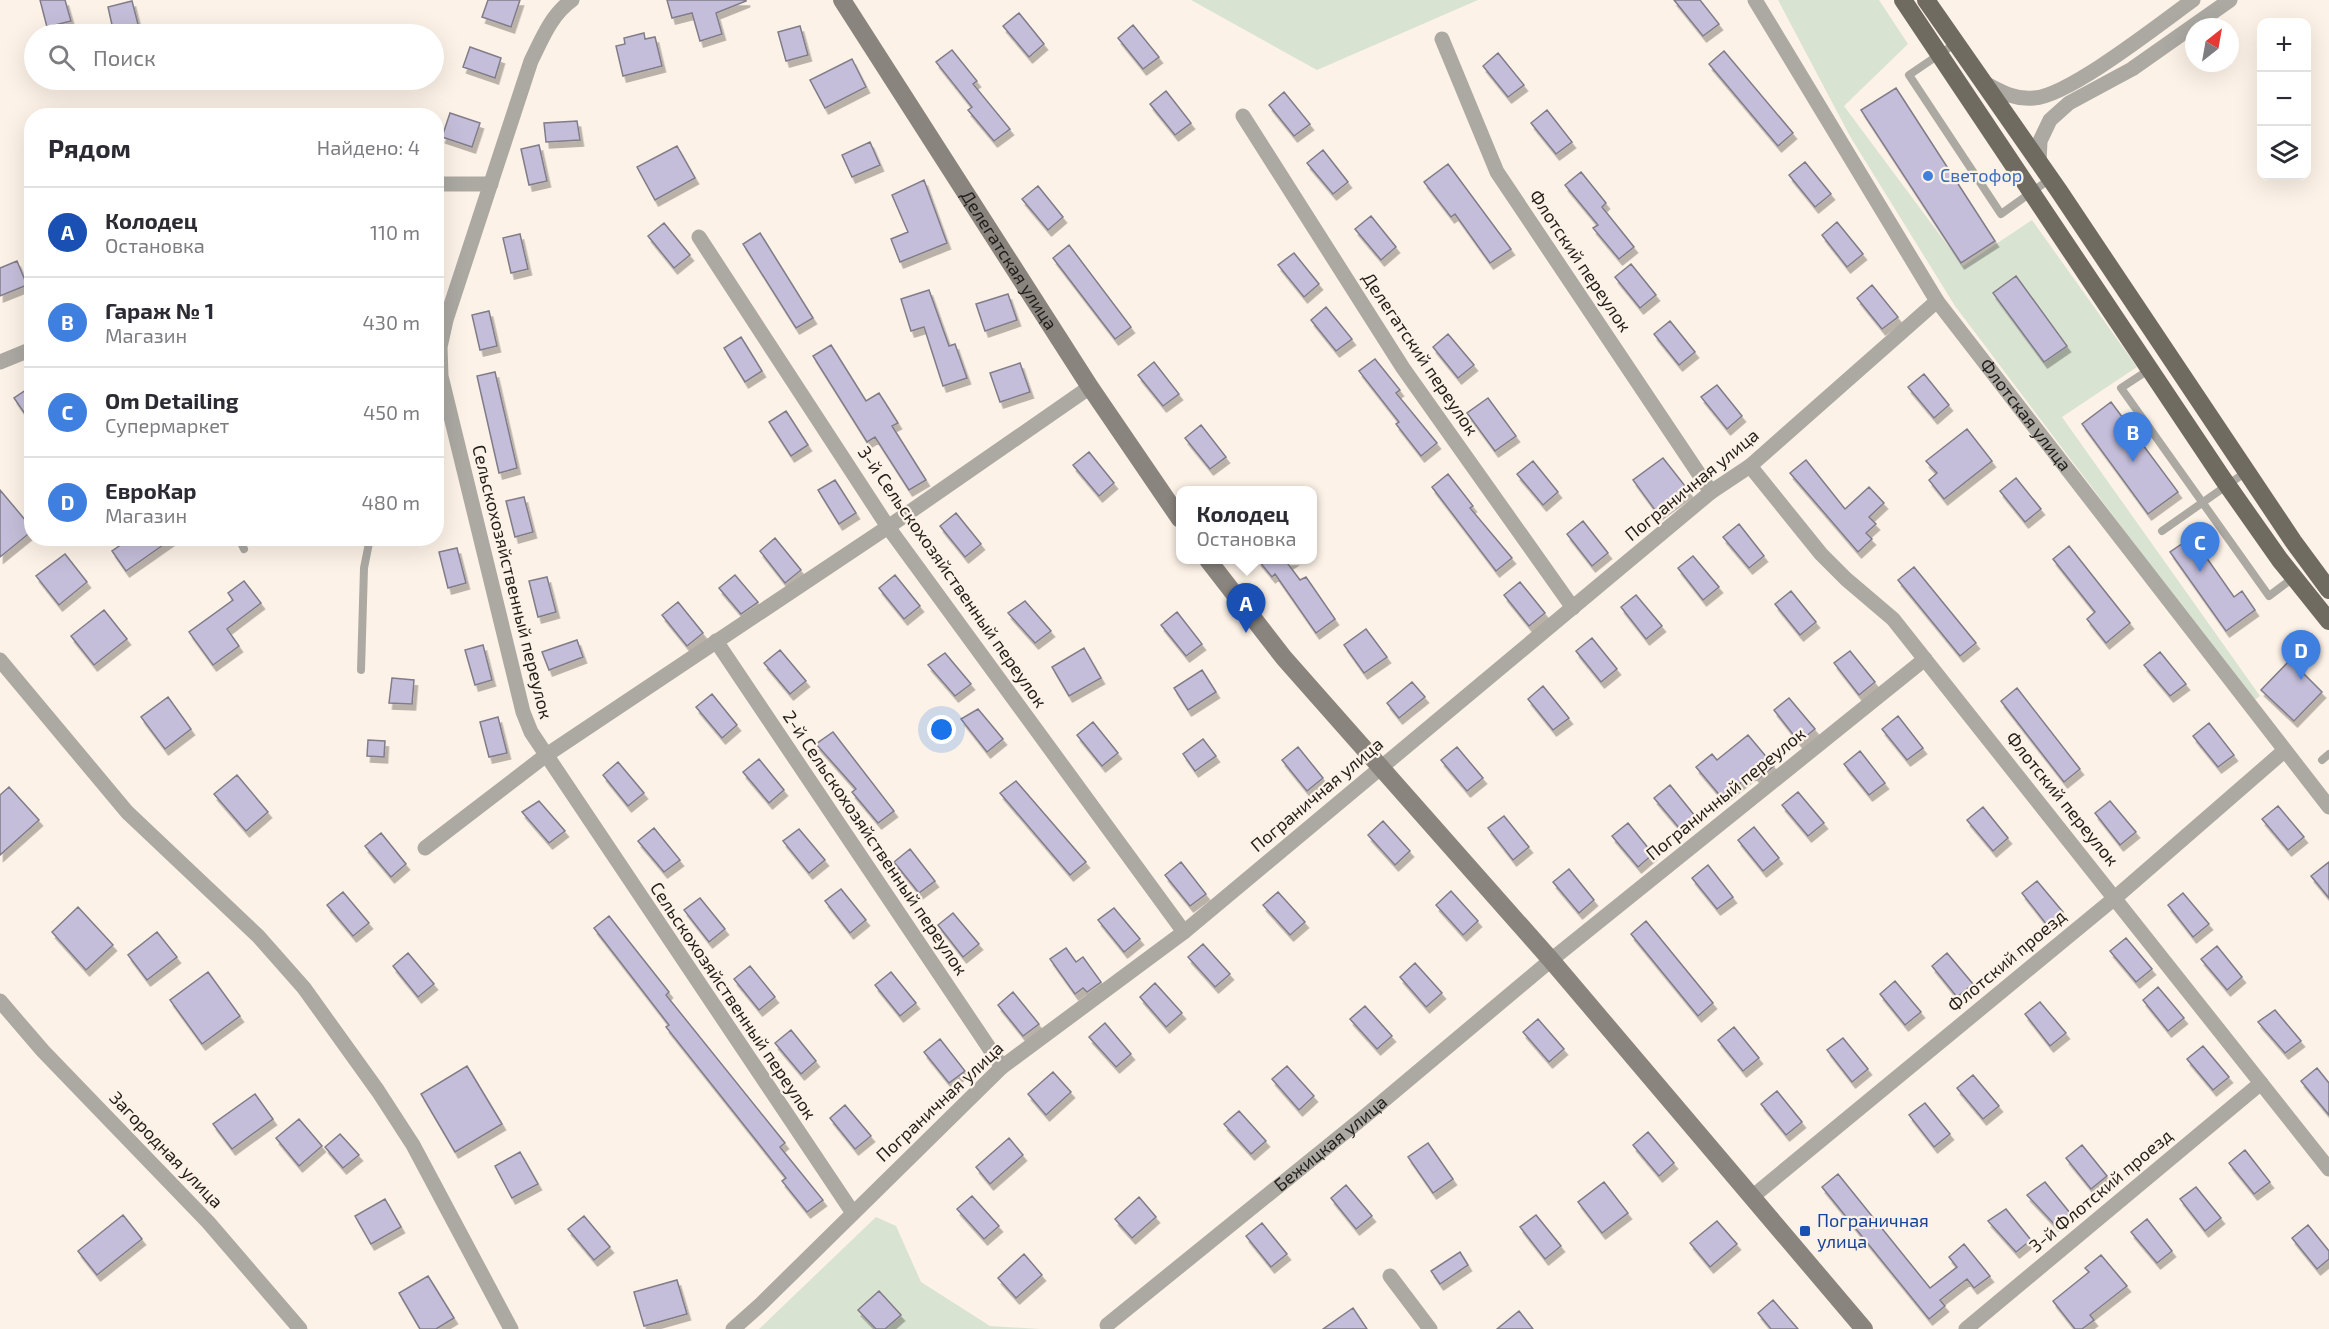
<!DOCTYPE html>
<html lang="ru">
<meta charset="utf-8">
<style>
:root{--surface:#fff;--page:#f7f7f7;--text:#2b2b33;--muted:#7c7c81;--line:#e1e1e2;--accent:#a2155e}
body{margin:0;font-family:"Exo 2",sans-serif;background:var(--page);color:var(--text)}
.controls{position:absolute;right:18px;top:18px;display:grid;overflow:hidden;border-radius:12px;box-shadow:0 6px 24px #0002}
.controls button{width:54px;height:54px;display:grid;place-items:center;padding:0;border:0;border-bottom:2px solid var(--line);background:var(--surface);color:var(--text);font:30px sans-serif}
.compass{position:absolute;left:2185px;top:18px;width:54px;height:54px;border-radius:50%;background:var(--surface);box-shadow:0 6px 24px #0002;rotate:31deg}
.you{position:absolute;left:942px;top:730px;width:21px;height:21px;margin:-15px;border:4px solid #fff;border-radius:50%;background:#1a73e8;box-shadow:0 0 0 9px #1a73e833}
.badge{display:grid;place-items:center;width:39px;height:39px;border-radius:50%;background:var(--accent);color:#fff;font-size:20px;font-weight:700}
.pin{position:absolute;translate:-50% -50px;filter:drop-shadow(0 2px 3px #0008)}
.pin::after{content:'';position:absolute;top:32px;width:21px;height:18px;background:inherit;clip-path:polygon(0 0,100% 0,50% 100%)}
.popup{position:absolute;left:1176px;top:486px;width:141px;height:78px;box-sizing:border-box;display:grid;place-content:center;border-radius:12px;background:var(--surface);filter:drop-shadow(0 2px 4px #0005);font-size:20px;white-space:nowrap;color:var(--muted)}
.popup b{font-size:22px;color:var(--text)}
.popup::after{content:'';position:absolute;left:50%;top:100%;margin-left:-12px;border:12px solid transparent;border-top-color:var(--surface)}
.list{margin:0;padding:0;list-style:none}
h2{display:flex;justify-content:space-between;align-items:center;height:78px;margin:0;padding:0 24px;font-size:26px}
h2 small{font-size:20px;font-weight:400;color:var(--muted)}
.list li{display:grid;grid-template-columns:39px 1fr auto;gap:18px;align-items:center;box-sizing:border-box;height:90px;padding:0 24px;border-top:2px solid var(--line)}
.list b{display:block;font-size:22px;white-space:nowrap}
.list p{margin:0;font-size:20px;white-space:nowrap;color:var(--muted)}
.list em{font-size:20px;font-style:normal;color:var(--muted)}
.icon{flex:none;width:33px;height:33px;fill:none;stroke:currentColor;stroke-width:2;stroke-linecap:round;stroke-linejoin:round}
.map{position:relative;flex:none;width:2329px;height:1329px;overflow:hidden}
.search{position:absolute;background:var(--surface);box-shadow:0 6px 24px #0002;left:24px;top:24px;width:420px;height:66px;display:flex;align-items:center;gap:15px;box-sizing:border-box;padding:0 21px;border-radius:33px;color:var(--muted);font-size:22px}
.panel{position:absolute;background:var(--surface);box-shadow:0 6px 24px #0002;left:24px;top:108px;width:420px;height:438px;border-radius:24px}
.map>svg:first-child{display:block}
</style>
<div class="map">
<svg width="2329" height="1329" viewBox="0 0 2329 1329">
<defs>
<filter id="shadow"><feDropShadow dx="3.5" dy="6" stdDeviation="0" flood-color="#0004"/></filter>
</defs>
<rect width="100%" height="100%" fill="#fdf2e7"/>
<!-- green -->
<path fill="#d9e3d1" d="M1191,0H1478L1317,70Z
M1778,0H1879L1908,44L1844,106L1963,266L2032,220L2137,367L2062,417L2260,696L2253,701L1955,306L1851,138Z
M876,1217L896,1226L921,1282L990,1326L1041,1329H759Z"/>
<!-- building -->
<path fill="#c5beda" stroke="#807d89" stroke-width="1.5" filter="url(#shadow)" d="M40,0H65L71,21L47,27Z
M488,0H520L511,27L482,17Z
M667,0H746V1L716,13L722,34L700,41L692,13L672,18Z
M1674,0H1700L1719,24L1703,36Z
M132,1L139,28L114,34L108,7Z
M1019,13L1044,44L1029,57L1003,26Z
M1133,25L1159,57L1143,69L1118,38Z
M800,26L808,55L786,61L778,32Z
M644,33L645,39L655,37L662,66L623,76L616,46L625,44L624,38Z
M470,47L501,58L495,78L463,67Z
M952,50L977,81L973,84L1010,129L994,141L968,110L972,107L936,62Z
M1724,51L1793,133L1778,146L1709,64Z
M1498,53L1524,85L1508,97L1483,66Z
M852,59L866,87L825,108L810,80Z
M1896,88L1995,241L1961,263L1861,110Z
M1166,91L1191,123L1175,135L1150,104Z
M1284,92L1310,124L1294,136L1269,105Z
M1547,110L1572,142L1556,154L1531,123Z
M450,113L480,123L472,147L442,137Z
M577,121L580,140L546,142L544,123Z
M870,142L880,165L852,177L842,155Z
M539,145L547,181L529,185L521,149Z
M677,146L695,178L655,200L637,167Z
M1323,150L1348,182L1333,194L1307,163Z
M1805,162L1831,194L1815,207L1789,175Z
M1448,164L1511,249L1490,263L1455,214L1451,217L1424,182Z
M1581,172L1606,203L1602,207L1634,247L1619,259L1593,228L1598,225L1565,185Z
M924,180L947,243L900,262L891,239L908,232L892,195Z
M1038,186L1063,217L1048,230L1022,199Z
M1371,216L1396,247L1381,260L1355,229Z
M1837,222L1863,254L1847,267L1822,235Z
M664,223L690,255L674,268L648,236Z
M760,233L813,318L796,328L743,244Z
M520,234L528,269L511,273L503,238Z
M1069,245L1131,327L1115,339L1053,258Z
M1294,253L1319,284L1304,297L1278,265Z
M17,261L27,285L0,296V268Z
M1631,264L1656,295L1640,308L1615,277Z
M2016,276L2067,346L2044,362L1993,293Z
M1872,285L1898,317L1882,329L1857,298Z
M929,290L949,346L955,344L967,378L943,386L924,327L911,331L901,299Z
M1008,294L1017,320L985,331L976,304Z
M1326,307L1352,339L1336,351L1311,320Z
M489,311L497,346L480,350L472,315Z
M1670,321L1695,352L1679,365L1654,334Z
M1448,334L1474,365L1458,378L1433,347Z
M741,337L762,371L745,382L724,348Z
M831,345L866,401L879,393L898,423L892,426L926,480L909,490L875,437L867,442L813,356Z
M1375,359L1400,390L1396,393L1437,443L1421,456L1396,424L1399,422L1359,371Z
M1154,362L1179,394L1163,406L1138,375Z
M1020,363L1030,392L1000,402L990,373Z
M495,372L517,468L499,473L477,376Z
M1924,374L1949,405L1934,418L1908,387Z
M1717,385L1742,416L1727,429L1701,397Z
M32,386V424L14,398Z
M1488,398L1516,436L1495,451L1467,413Z
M2111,402L2178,492L2148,514L2082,424Z
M786,411L808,445L791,456L769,422Z
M1201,425L1226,457L1210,469L1185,438Z
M1967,429L1992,461L1944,499L1929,480L1937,473L1926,461Z
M1089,452L1114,483L1099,496L1073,465Z
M1663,458L1689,491L1658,514L1633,480Z
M1806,460L1845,509L1869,487L1884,503L1869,517L1876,524L1866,533L1872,539L1858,552L1790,473Z
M1533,461L1558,492L1543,505L1517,474Z
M1448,474L1473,506L1470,508L1512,558L1496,571L1432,487Z
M2016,478L2041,509L2025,522L2000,491Z
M835,480L856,513L839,524L818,490Z
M0,490L32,528V531L0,557Z
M524,497L533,532L515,537L506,501Z
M956,513L981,544L965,557L940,526Z
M1583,521L1608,553L1592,566L1567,534Z
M1739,524L1764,556L1749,568L1723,537Z
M2192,537L2234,597L2242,591L2255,610L2226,631L2170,552Z
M131,538H173L126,571L112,551Z
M775,538L801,570L785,583L760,551Z
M2069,546L2130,623L2106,643L2087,619L2095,612L2053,559Z
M457,548L466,583L448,588L439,552Z
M65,554L87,582L59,605L36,576Z
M1693,556L1719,587L1703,600L1678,568Z
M1258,560H1294L1288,564L1300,580L1306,577L1335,619L1316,633L1275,574L1272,577Z
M1914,567L1976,643L1960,656L1898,580Z
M735,575L758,602L741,614L719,588Z
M895,575L920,606L904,619L879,588Z
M547,577L556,612L538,617L529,581Z
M244,581L261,603L227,629L239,646L213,665L189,632L233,600L228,593Z
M1520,582L1545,613L1529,626L1504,595Z
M1791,591L1816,622L1800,635L1775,604Z
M1636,595L1662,626L1646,639L1621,607Z
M1025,601L1051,631L1035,643L1008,613Z
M678,602L703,633L687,646L662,615Z
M104,610L127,639L94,665L71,636Z
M1177,612L1202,644L1186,656L1161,625Z
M1366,629L1387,657L1364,673L1344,645Z
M1592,638L1617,669L1601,682L1576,651Z
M577,640L583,657L549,670L542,652Z
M483,645L492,680L475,685L465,650Z
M1084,648L1101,678L1069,696L1052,667Z
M780,650L806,681L790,694L764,663Z
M1850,651L1875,682L1859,695L1834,663Z
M2160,652L2186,684L2170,696L2144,665Z
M945,653L971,684L955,696L928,665Z
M2290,660L2322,692L2294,721L2261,690Z
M1202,670L1216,692L1188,710L1174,688Z
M392,678L414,680L412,704L389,703Z
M1412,682L1425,697L1399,718L1387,703Z
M1543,686L1569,718L1553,730L1528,699Z
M2017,688L2080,769L2064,782L2001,701Z
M712,694L737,725L722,738L696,707Z
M168,697L191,729L165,749L141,717Z
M1789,698L1815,729L1799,742L1774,710Z
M978,709L1003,739L987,752L961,719Z
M1898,716L1923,748L1907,760L1882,729Z
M498,717L507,753L489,757L480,722Z
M1093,722L1118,753L1102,766L1077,735Z
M2209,723L2234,755L2218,767L2193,736Z
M833,732L894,811L878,823L852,792L856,789L816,744Z
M1748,735L1774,766L1758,779L1753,773L1722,798L1696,767L1712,754L1717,760Z
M1203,739L1216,756L1195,771L1183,754Z
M368,740L385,741L384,757L367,756Z
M1298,747L1323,778L1307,791L1282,760Z
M1457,747L1483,778L1467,791L1441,760Z
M1860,751L1885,783L1869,795L1844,764Z
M759,759L784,790L769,803L743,772Z
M618,762L644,793L628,806L603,775Z
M237,775L268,812L246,831L214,794Z
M1016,781L1086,862L1070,875L1000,793Z
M1670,785L1695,816L1680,829L1654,798Z
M9,787L39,820L0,855V795Z
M1798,792L1824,823L1808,836L1782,805Z
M539,801L565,831L549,843L522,812Z
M2110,801L2136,832L2120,845L2095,813Z
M2278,806L2304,837L2288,850L2262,819Z
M1983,807L2008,838L1993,851L1967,820Z
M1504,816L1529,847L1513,860L1488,828Z
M1383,821L1410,851L1395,865L1368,835Z
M1628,823L1653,854L1638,867L1612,836Z
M1754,827L1779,858L1763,871L1738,840Z
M654,828L680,860L664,872L638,841Z
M799,829L825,860L809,873L783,841Z
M381,833L406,864L391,877L365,846Z
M910,849L935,881L919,893L894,862Z
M1181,862L1206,894L1190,906L1165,875Z
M2329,862V898L2311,876Z
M1708,865L1733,897L1717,909L1692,878Z
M1569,869L1594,900L1579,913L1553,882Z
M2037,881L2063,912L2047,925L2022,893Z
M841,889L866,920L850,933L825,901Z
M1451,891L1478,921L1463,935L1436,905Z
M343,892L369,923L353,936L327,905Z
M1278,892L1305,922L1290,935L1263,905Z
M2183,893L2209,924L2193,937L2168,905Z
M700,898L725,929L709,942L684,910Z
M78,907L113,945L86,970L52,932Z
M1114,908L1140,939L1124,952L1098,920Z
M953,913L979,944L963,957L938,925Z
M609,916L669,992L666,995L785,1143L780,1147L823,1200L807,1212L782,1181L786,1178L666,1027L669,1025L594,928Z
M1646,921L1713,1003L1698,1016L1631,934Z
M157,932L177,957L147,980L128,955Z
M2126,938L2152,969L2136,982L2110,951Z
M1203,944L1230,974L1215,987L1188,957Z
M2217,946L2242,977L2227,990L2201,959Z
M1066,948L1076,962L1083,957L1101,982L1087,992L1083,988L1075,994L1050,959Z
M408,953L434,984L418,997L393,966Z
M1947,953L1973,984L1957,997L1932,966Z
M1415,963L1442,993L1426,1007L1400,977Z
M750,966L775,997L759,1010L734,979Z
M208,972L240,1016L202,1044L170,1000Z
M891,972L916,1003L900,1016L875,985Z
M1895,981L1921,1012L1905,1025L1880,994Z
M1155,983L1182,1013L1166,1027L1140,997Z
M2158,987L2184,1018L2168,1031L2143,1000Z
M1013,992L1039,1024L1023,1036L998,1005Z
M2040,1002L2066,1033L2050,1046L2025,1014Z
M1365,1006L1392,1036L1377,1049L1350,1019Z
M2275,1010L2301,1041L2285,1053L2258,1022Z
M1538,1019L1564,1049L1549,1062L1523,1032Z
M1105,1023L1131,1054L1116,1067L1089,1037Z
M1734,1027L1759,1058L1743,1071L1718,1040Z
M791,1030L816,1061L801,1074L775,1043Z
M1843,1038L1868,1069L1852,1082L1827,1050Z
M940,1039L965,1071L949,1083L924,1052Z
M2203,1046L2229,1077L2213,1090L2187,1059Z
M467,1066L502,1124L455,1152L421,1094Z
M1287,1066L1314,1096L1299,1110L1272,1079Z
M2317,1068L2329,1083V1115L2301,1081Z
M1053,1072L1071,1092L1046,1115L1028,1094Z
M1973,1075L1999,1106L1983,1119L1957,1088Z
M1777,1091L1802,1122L1786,1135L1761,1104Z
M255,1094L273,1119L232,1149L213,1124Z
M1925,1103L1950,1134L1934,1147L1909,1115Z
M845,1105L871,1136L855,1149L830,1118Z
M1239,1111L1266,1141L1251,1154L1224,1124Z
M299,1119L322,1146L299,1166L276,1138Z
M1648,1132L1674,1163L1659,1176L1633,1145Z
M340,1134L359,1155L343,1168L325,1147Z
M1009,1138L1023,1155L990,1184L976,1167Z
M1428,1143L1453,1179L1433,1193L1408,1157Z
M2082,1145L2107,1176L2091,1189L2066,1158Z
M2245,1150L2270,1182L2254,1194L2229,1163Z
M520,1152L538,1184L512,1198L495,1166Z
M1838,1174L1930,1288L1957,1267L1949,1257L1964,1244L1990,1276L1974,1288L1967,1279L1940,1300L1945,1306L1929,1319L1822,1187Z
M1604,1182L1628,1213L1602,1233L1578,1202Z
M2045,1182L2070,1213L2055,1225L2027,1195Z
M1346,1185L1372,1216L1356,1229L1331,1198Z
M2196,1187L2221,1218L2205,1231L2180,1199Z
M972,1196L999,1226L984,1239L957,1209Z
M1139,1197L1156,1217L1132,1238L1115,1219Z
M385,1199L401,1227L371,1244L355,1216Z
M2006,1209L2031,1240L2016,1252L1988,1221Z
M123,1215L142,1239L97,1275L78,1251Z
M1536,1215L1561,1246L1545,1259L1520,1227Z
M584,1216L610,1247L594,1260L568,1229Z
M2147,1219L2172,1251L2157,1263L2131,1232Z
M1717,1221L1737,1244L1710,1267L1690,1243Z
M1262,1223L1287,1254L1271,1267L1246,1236Z
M2308,1225L2329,1251V1259L2317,1269L2292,1238Z
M1460,1252L1468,1265L1440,1284L1431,1271Z
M1024,1254L1042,1275L1016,1298L998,1278Z
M2101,1255L2127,1286L2090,1315L2094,1320L2082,1329H2075L2053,1301L2089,1272L2085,1268Z
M428,1276L454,1318L436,1329H420L399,1293Z
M677,1280L687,1314L644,1326L634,1292Z
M879,1291L901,1315L885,1329H876L858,1310Z
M1773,1300L1798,1329H1771L1758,1313Z
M1353,1308L1367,1329H1323Z
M1519,1311L1533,1329H1497Z"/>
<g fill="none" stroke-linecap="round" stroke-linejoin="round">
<!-- lane -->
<path stroke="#aca9a3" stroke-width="8" d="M1956,43L1909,75L2001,214L2050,179
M2150,369L2121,388L2269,596L2293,578
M436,415L448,408
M2162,531L2246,472
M239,538L244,549
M361,670L364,568L370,538
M2322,760L2329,754"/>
<!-- street -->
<g stroke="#aca9a3" stroke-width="15">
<path d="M572,0C551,15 542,39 531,61L446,320L440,347L441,376L523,712L531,732L853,1213"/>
<path id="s1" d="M1755,0L1937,301L2329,807"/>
<path d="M1442,39L1497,172L1711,492"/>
<path d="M1983,82C2000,91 2014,100 2034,98C2069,96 2161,23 2193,0"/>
<path d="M1243,116L1403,368L1573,608"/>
<path d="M2039,163L2040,141L2050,120L2069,103L2132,69L2230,0"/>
<path d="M436,184H491"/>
<path d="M699,237L888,527L1184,932"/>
<path d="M0,362L32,349"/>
<path d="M1750,466L1821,554L1846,579L1893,619L2329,1169"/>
<path d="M716,641L1002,1067"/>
<path d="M0,660L127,812L258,936L304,988L378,1091L413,1145L511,1329"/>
<path d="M425,848L545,756L888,527L1090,387"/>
<path d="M0,1001L43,1051L208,1222L300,1329"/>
<path d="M1752,1197L2116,897L2284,751"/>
<path d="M1390,1276L1430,1329"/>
<path id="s2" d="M1107,1325L1364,1117L1551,960L1925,659"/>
<path d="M733,1329L761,1304L1002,1067L1184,932L1711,492L1750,466L1937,301"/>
<path d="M1966,1329L2261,1083"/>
</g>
<!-- secondary -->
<g stroke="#89847d" stroke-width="18">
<path id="s3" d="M842,0L1090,387L1180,519"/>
<path d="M1208,560L1284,658L1551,960L1864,1329"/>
</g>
<!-- primary -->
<path stroke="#706b61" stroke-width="18" d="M1903,0L2223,479L2280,560L2329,621
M1926,0L2059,191L2293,541L2329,590"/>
</g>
<!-- markers -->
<circle fill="#3f7fe0" stroke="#fdf2e7" stroke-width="2" cx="1928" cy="176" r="6"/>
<rect fill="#1a4fb4" stroke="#fdf2e7" stroke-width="2" x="1799" y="1225" width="12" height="12" rx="3"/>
<g text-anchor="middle" stroke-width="4.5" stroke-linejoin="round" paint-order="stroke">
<!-- shop labels -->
<g font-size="18" fill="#366cbe" stroke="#fdf2e7" text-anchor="start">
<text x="1940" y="182">Светофор</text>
</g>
<!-- street labels -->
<g font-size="18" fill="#221f1b" stroke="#fdf2e7">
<text dy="6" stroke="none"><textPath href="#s3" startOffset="309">Делегатская улица</textPath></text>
<text transform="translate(1580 261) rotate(56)" y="6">Флотский переулок</text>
<text transform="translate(1420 354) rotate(56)" y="6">Делегатский переулок</text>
<text dy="6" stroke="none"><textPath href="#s1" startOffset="496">Флотская улица</textPath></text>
<text transform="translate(1692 485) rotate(-39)" y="6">Пограничная улица</text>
<text transform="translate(952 577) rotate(55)" y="6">3-й Сельскохозяйственный переулок</text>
<text transform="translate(512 582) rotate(76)" y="6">Сельскохозяйственный переулок</text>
<text transform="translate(1726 794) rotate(-39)" y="6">Пограничный переулок</text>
<text transform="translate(1317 795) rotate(-40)" y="6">Пограничная улица</text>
<text transform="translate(2062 799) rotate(51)" y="6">Флотский переулок</text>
<text transform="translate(875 843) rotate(56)" y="6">2-й Сельскохозяйственный переулок</text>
<text transform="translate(2007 961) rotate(-40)" y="6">Флотский проезд</text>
<text transform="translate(733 1001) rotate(56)" y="6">Сельскохозяйственный переулок</text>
<text transform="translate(940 1102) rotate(-43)" y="6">Пограничная улица</text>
<text dy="6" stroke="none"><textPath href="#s2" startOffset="288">Бежицкая улица</textPath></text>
<text transform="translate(166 1150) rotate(46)" y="6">Загородная улица</text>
<text transform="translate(2101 1191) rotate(-40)" y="6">3-й Флотский проезд</text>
</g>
<!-- transit labels -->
<g font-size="18" fill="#164399" stroke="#fdf2e7" text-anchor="start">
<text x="1817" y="1227">Пограничная<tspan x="1817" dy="21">улица</tspan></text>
</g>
</g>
</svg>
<div class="controls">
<button>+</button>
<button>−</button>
<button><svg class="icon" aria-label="layers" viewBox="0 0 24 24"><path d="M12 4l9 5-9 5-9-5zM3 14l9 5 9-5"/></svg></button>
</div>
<svg class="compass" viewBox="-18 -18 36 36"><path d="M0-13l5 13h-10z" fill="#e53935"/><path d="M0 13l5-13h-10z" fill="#7c7c81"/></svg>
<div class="you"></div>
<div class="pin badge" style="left:1246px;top:633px;background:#1a4fb4">A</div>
<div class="popup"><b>Колодец</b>Остановка</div>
<div class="pin badge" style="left:2133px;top:462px;background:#3f7fe0">B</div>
<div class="pin badge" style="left:2200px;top:572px;background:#3f7fe0">C</div>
<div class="pin badge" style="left:2301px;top:680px;background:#3f7fe0">D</div>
<div class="search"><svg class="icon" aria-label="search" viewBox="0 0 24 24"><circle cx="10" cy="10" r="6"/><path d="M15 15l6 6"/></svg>Поиск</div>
<section class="panel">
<h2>Рядом<small>Найдено: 4</small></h2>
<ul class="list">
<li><span class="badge" style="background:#1a4fb4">A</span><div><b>Колодец</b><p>Остановка</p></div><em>110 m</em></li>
<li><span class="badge" style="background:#3f7fe0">B</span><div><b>Гараж № 1</b><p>Магазин</p></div><em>430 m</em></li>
<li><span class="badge" style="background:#3f7fe0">C</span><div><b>Om Detailing</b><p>Супермаркет</p></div><em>450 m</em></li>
<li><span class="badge" style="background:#3f7fe0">D</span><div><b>ЕвроКар</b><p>Магазин</p></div><em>480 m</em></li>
</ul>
</section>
</div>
